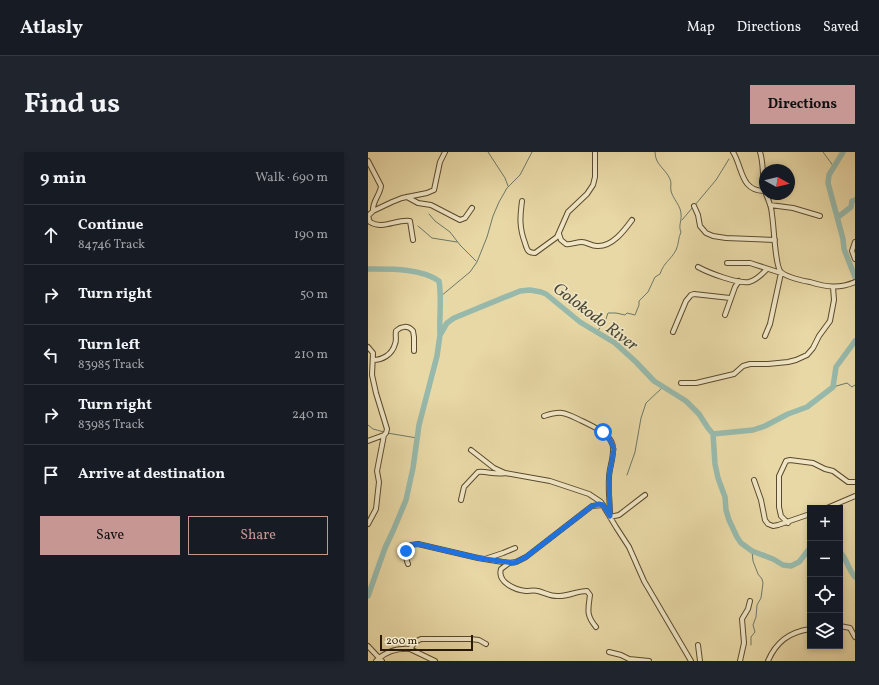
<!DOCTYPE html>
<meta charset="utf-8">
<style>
:root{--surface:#171b24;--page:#20242c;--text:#f1f3f6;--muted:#9ea1a6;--line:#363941;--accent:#c59692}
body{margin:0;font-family:Vollkorn,serif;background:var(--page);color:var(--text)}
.controls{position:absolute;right:12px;bottom:12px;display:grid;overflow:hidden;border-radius:0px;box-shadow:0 2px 6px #0003}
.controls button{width:36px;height:36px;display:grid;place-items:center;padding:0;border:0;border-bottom:1px solid var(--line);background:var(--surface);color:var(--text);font:20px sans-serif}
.compass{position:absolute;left:391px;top:12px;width:36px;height:36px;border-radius:50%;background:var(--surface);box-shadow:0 2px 6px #0003;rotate:98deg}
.scale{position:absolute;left:12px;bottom:10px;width:93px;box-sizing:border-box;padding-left:4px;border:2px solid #2b1a06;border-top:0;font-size:11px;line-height:14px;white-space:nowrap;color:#2b1a06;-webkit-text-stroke:3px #f0e6c5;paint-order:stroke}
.stop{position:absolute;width:12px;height:12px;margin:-9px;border:3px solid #1a73e8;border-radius:50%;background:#fff}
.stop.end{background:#1a73e8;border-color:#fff;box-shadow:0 1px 4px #0008}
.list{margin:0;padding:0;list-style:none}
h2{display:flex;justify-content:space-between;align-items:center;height:52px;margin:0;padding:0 16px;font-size:17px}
h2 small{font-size:13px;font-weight:400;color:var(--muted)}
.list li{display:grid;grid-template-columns:26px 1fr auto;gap:12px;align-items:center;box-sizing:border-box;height:60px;padding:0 16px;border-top:1px solid var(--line)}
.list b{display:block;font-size:15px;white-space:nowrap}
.list p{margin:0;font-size:13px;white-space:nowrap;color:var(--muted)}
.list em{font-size:13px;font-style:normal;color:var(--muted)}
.actions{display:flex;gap:8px;padding:12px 16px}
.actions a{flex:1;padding:9px 0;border:1px solid var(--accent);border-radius:0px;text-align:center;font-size:14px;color:var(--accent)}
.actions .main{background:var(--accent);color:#111}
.icon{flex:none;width:22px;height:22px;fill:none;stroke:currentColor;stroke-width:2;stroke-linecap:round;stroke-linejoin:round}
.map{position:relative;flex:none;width:487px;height:509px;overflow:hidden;border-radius:0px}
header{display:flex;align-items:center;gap:24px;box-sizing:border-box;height:56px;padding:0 20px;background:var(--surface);border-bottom:1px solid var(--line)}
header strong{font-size:19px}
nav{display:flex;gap:22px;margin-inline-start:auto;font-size:14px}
.intro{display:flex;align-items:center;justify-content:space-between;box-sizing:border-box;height:96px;padding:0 24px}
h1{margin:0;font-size:28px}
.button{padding:10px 18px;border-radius:0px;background:var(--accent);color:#111;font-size:14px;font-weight:700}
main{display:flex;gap:24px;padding:0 24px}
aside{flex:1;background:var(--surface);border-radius:0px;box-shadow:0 2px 6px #0003}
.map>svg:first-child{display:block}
</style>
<header>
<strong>Atlasly</strong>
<nav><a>Map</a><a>Directions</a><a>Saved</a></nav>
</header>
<div class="intro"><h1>Find us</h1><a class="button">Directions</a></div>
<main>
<aside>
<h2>9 min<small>Walk · 690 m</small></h2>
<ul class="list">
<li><svg class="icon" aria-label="ahead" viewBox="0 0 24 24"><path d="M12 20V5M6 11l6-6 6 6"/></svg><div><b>Continue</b><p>84746 Track</p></div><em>190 m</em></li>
<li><svg class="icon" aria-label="right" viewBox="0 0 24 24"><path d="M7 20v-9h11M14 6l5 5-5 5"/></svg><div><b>Turn right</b></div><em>50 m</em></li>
<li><svg class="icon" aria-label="left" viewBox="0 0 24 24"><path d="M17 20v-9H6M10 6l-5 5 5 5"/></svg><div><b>Turn left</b><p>83985 Track</p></div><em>210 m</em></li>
<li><svg class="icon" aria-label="right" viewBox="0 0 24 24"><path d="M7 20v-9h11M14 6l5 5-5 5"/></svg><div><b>Turn right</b><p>83985 Track</p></div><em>240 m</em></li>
<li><svg class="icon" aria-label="arrive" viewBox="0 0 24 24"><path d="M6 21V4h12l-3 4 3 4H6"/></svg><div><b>Arrive at destination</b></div></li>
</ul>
<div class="actions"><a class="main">Save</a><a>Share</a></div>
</aside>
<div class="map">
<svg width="487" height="509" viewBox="0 0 487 509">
<rect width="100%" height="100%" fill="#e8d8a6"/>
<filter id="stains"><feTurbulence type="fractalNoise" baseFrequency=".005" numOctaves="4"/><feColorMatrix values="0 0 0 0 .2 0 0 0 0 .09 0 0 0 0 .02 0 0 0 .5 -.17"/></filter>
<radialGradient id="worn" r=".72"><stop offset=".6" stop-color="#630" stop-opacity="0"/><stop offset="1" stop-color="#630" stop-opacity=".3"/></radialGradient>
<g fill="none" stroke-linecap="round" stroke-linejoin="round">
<!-- stream -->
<path stroke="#6c7969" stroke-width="1" d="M120,0L137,26L140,34
M455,0L466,15
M327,53L348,28L361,7
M61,62L67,69L82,80L92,93L108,109
M314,68L325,55
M50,74L64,86L89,90
M73,144L102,120L109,110L119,85L125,64L131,50L139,36L152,23L164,0
M229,180L238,167L240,161H248L257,163L259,161L267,163L271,153V149L280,140L287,125L292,122C296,110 302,109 308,98C311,92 310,86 313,80C310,74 314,68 313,62C313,54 305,47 303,39C302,35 304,31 302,27C297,16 287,13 287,0
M465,235L479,231L484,235L487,233
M0,273L5,277L16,280
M19,281L49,286
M259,323L267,300L273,266L278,251L295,235
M383,493V485L387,480L385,473L388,465L389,453L393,446L395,431L394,427L390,422L385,409L384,399"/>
<!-- river -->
<path stroke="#97b9ab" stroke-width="5.5" d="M475,0L461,23L460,31L475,87L476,97L487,125
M470,65L483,55L484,49L487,48
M0,117C22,117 53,116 71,129C74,147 71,164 72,182
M345,282L347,312L350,326L357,345L358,358L361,368L369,385L373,391L384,399L405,407L415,413L423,414L431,410L442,396
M472,400C479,407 480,417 487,425
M0,444L17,396L25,379L38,348L45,316L51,273L69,204L72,183L79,171L86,166L152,139L162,138L173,140L178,142L212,170L247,191L268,210L286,229L318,249L331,262L340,276L345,282L385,278L397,274L420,262L439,255L465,235L468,215L487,189"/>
<defs>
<path id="minor" d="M365,0C375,16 372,39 397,39
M392,0C396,12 394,26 397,38
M0,9L13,34C12,43 4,50 5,59
M398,42C401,49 404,56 404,63C406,73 407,115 413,120C418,125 435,129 442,130C458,135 471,137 487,130
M39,45L50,51L63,53L92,68L97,66L104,56
M154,49C152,65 151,75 157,91C159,97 159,101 167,101L189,85L200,60L219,42L225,33L227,25V0
M402,53L425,56L452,64
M326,54L330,63L332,74L338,81L345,84L358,86L407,88
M191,82L193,88L198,92C203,93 208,90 214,90C219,90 223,94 229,94C244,95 256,79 264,68
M45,88L42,69C28,67 15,78 2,70L0,64L5,59L24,50L34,46L59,41L66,38L72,10L77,0
M487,90L484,99L487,107
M359,111H382L413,121L402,172L397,184
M330,115C341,121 370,132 381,130C389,128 394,122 399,117
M357,163L367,135L371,129
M305,180L318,149L323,143L326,142L362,146
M0,195L5,201L4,223L8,241L19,277L18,281L16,283L9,319L11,330L8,357L0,372
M5,208C14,208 24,203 27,192C29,188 27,184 28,179C33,174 40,173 45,179L46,185V199
M313,231H328L366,222L375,214L382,212H400L420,210L428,208L439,203L445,196L451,184L462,169L466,148L465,135
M176,264C195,258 197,261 214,269C226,275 247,283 245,299C245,308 241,317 241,326C240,339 242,351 242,363
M0,289L16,283
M103,298L126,316L137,321L182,329L221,342L233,350L248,375L261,395L276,429L323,509
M386,328L393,348L397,368L400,372L405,374L410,373L442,362
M93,348L96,335L110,320C119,319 127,323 137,321
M459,356L487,344
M242,365L251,363L277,343
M420,371L413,364L411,355V324L418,309L422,308L445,311L457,317L465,319L480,330H487
M117,407L135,401L147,396
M141,411L133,417C129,430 147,438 158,439C162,439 166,438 170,439C178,441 183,445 191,444C201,444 209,439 219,439L222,443C220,458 218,463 228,475
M40,412C37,405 37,400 43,393L50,392L110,406L141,411L148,410L158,405L224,354L235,353
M472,474L482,476L487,485
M330,493L332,509
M0,494L14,509
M42,497L47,490L53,487H102L111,488L118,492
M241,500L253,503L261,507L281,509
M8,509C17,500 28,496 42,497L67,509
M372,509L376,491L374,467L380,457L382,449
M400,509C408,490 421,480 442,477"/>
</defs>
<!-- minor casing -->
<use href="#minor" stroke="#5a4a2e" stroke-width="6"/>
<!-- minor -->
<use href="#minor" stroke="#f0e6c5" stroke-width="4"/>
</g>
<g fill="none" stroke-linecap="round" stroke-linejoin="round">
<!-- route -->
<path stroke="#1a73e8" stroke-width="5" d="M38,399L43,393L50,392L110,406L146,411L158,405L224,354L231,352L235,353L242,364L241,324L246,297L242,288L235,280"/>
</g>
<g text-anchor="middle" stroke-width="3" stroke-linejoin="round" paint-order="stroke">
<!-- water labels -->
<g font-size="17" font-style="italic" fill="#4b4a38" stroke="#f0e6c5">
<text transform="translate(228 164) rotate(37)" y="6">Golokodo River</text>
</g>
</g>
<rect width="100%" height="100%" filter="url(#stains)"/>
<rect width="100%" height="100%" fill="url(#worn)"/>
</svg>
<div class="controls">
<button>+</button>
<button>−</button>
<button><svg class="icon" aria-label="locate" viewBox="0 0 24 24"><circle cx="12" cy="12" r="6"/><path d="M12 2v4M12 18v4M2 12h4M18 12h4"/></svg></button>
<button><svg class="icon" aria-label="layers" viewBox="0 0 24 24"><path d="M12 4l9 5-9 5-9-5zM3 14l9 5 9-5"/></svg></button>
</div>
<svg class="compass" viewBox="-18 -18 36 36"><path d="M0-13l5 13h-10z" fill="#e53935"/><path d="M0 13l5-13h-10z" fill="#9ea1a6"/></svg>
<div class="scale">200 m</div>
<div class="stop" style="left:235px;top:280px"></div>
<div class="stop end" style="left:38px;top:399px"></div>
</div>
</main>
